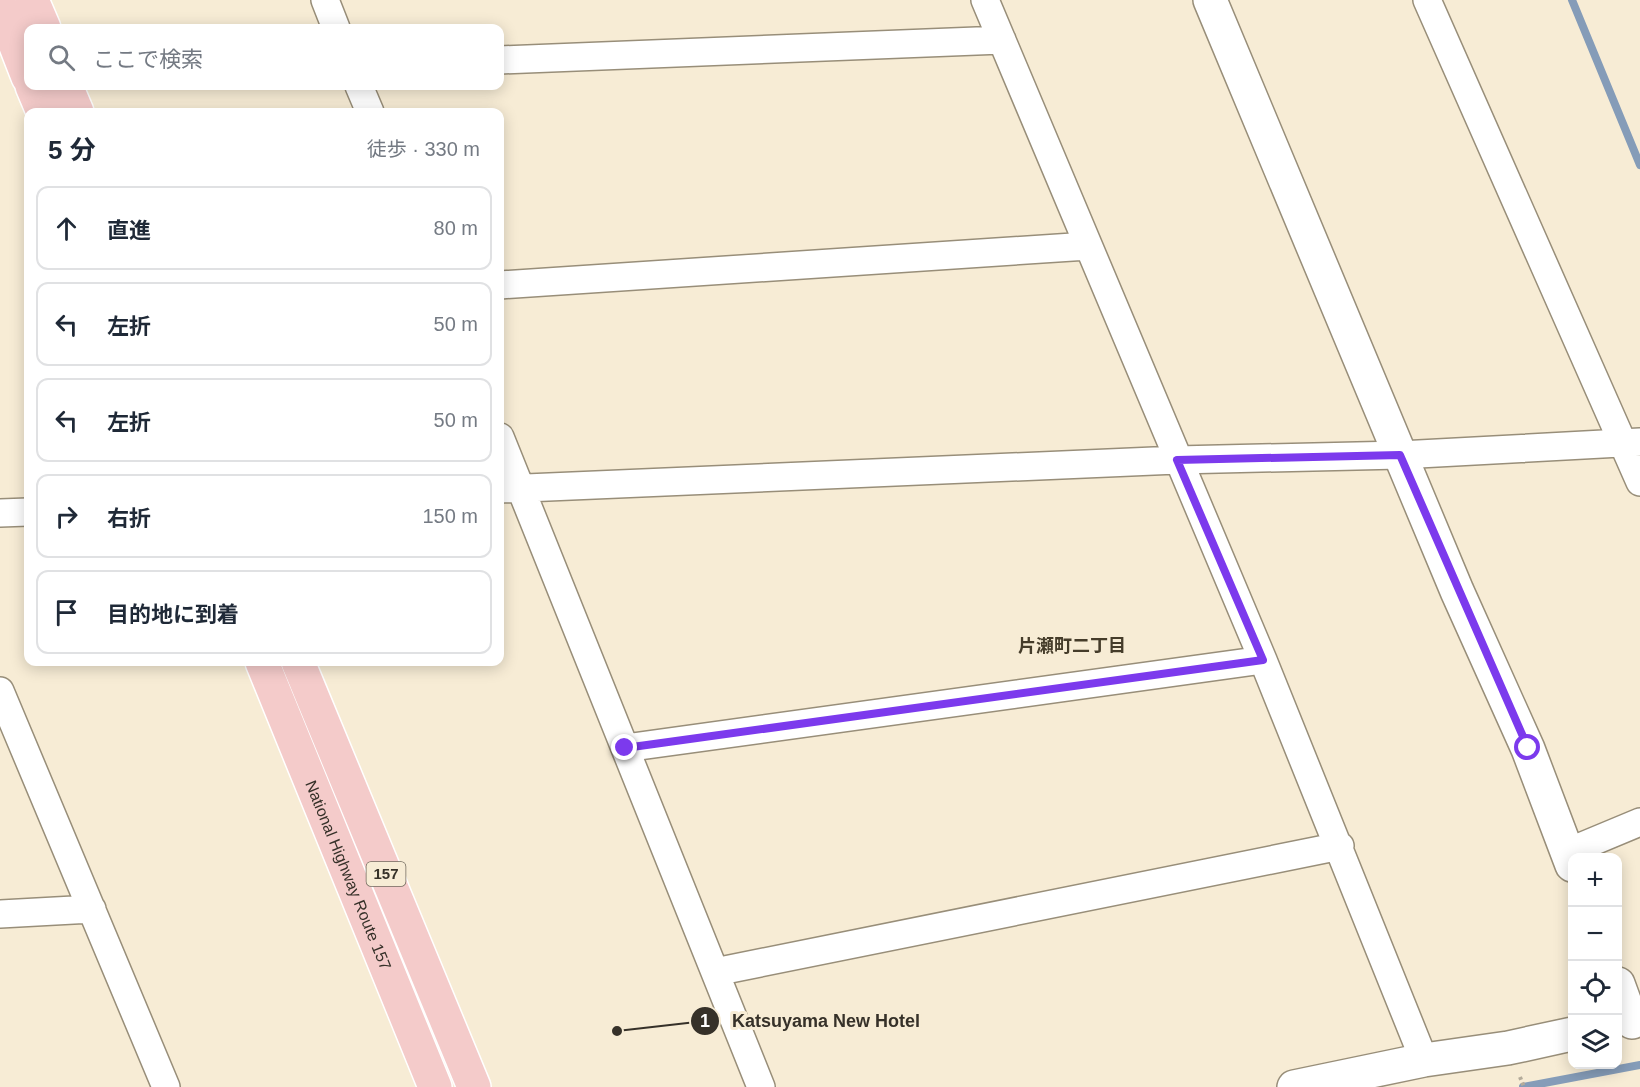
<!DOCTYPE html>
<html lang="ja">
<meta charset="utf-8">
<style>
:root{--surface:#fff;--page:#f2f2f3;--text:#1f2937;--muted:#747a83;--line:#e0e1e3}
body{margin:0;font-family:Arial,"Noto Sans JP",sans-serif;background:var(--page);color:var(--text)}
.controls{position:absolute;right:18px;bottom:18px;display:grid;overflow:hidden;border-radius:12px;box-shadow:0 3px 15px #0003}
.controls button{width:54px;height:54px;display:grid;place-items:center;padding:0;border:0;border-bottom:2px solid var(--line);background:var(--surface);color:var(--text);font:30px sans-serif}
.stop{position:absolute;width:18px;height:18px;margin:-14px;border:4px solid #7c3aed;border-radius:50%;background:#fff}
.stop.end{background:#7c3aed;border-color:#fff;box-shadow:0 2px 6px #0008}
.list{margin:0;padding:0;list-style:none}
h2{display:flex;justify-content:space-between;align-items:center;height:78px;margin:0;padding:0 24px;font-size:26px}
h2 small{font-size:20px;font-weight:400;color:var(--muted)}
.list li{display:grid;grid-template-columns:39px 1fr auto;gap:18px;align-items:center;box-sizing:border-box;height:84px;margin:0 12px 12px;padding:0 12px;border:2px solid var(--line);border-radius:12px}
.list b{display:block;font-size:22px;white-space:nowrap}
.list em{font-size:20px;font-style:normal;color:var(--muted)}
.icon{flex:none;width:33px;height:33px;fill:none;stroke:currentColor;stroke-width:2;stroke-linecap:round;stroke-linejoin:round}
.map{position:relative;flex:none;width:1640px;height:1087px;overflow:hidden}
.search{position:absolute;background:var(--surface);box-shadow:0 3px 15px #0003;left:24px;top:24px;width:480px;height:66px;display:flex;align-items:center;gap:15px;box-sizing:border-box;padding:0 21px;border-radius:12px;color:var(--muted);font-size:22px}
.panel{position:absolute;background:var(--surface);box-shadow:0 3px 15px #0003;left:24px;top:108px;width:480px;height:558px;border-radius:12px}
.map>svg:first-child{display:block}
</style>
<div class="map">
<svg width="1640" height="1087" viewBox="0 0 1640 1087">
<rect width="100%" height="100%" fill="#f7ecd5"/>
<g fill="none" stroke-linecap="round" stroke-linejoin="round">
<!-- stream -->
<path stroke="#859cb8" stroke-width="8" d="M1572,0L1640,165
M1523,1087L1640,1065"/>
<defs>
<path id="minor" d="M325,0L336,28
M985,0L1263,660L1424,1060
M1427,0L1640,482
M500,60L1002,40
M359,86L370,112
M500,285L1088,246
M500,437L761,1087
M500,489L1177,460L1400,455L1640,442
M0,513L28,512
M0,691L166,1087
M625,748L1263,660
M1568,852L1640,822
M0,914L92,909
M715,972L1340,846"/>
<path id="tertiary" d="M1210,0L1457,591L1528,749L1572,865
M1618,984L1632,1022
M1294,1087L1424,1060L1508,1048L1572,1034"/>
<g id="trunk">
<path d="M32,0L44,28"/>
<path d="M0,5L28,77"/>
<path d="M32,86L43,112"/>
<path d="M66,86L77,112"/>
<path id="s1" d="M262,662L435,1087"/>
<path d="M298,662L474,1087"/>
</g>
</defs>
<!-- minor casing -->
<use href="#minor" stroke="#988e79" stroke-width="30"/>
<!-- tertiary casing -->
<use href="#tertiary" stroke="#988e79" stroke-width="36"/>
<!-- trunk casing -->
<use href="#trunk" stroke="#fff" stroke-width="36"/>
<!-- path -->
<path stroke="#b4ab9a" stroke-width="4" stroke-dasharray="3 3" stroke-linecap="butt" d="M1520,1077L1524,1087"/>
<!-- minor -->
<use href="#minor" stroke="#fff" stroke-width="27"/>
<!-- tertiary -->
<use href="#tertiary" stroke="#fff" stroke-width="33"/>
<!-- trunk -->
<use href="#trunk" stroke="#f4cbca" stroke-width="33"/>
</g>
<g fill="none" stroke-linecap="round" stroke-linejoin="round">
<!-- route -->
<path stroke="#7c3aed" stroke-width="8" d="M625,748L1263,660L1177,460L1400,455L1528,748"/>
</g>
<g text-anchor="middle" stroke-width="6" stroke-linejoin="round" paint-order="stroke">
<!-- shield labels -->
<rect fill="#f7ecd5" stroke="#70695d" stroke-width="1.5" x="366.5" y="862" width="39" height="24" rx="4.5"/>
<g font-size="15" font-weight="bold" fill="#363129">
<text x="386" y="879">157</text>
</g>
<!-- street labels -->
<g font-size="16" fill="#363129" stroke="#f7ecd5">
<text dy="6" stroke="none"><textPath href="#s1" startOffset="230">National Highway Route 157</textPath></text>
</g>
<!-- neighbourhood labels -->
<g font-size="18" font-weight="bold" fill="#453c2a" stroke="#f7ecd5">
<text x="1072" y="652">片瀬町二丁目</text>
</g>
</g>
<!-- callouts -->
<path fill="none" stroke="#363129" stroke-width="2" d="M617 1031L705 1021"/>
<g fill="#363129" stroke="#f7ecd5" stroke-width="2">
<circle cx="617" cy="1031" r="6"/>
<circle cx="705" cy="1021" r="15"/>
</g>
<g font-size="18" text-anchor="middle" font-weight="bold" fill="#fff">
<text x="705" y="1027">1</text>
</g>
<g font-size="18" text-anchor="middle" font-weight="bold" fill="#363129" stroke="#f7ecd5" stroke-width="6" stroke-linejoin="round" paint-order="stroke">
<text x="826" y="1027">Katsuyama New Hotel</text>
</g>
</svg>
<div class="controls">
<button>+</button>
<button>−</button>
<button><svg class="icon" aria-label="locate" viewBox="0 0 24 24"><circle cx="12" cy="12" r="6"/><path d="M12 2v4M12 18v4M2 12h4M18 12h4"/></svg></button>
<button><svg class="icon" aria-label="layers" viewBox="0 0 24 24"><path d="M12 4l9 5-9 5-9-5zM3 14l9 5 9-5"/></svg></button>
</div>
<div class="stop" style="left:1528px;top:748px"></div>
<div class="stop end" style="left:625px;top:748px"></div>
<div class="search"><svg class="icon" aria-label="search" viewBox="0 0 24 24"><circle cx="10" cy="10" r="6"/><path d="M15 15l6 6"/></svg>ここで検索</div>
<section class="panel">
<h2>5 分<small>徒歩 · 330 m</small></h2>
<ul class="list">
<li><svg class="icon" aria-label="ahead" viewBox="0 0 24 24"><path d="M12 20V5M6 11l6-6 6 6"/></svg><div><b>直進</b></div><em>80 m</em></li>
<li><svg class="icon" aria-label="left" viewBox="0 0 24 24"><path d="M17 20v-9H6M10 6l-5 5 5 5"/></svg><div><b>左折</b></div><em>50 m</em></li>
<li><svg class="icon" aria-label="left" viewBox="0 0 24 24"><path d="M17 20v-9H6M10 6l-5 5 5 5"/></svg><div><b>左折</b></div><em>50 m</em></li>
<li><svg class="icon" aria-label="right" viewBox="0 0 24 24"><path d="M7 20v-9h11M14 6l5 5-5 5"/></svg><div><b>右折</b></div><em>150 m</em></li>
<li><svg class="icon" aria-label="arrive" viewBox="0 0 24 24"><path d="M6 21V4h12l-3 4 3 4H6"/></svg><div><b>目的地に到着</b></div></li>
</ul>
</section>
</div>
